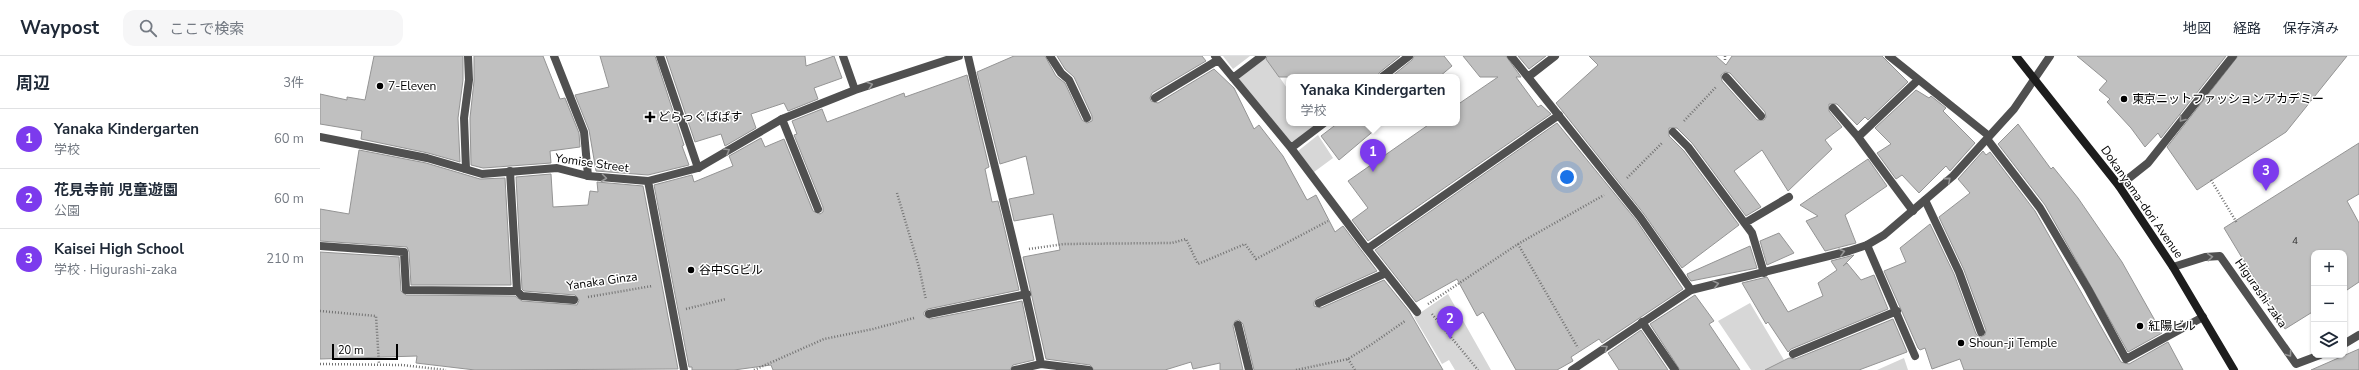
<!DOCTYPE html>
<html lang="ja">
<meta charset="utf-8">
<style>
:root{--surface:#fff;--page:#f6f6f7;--text:#1f2937;--muted:#747a83;--line:#e0e1e3;--accent:#7c3aed}
body{margin:0;font-family:"Nunito Sans","Noto Sans JP",sans-serif;background:var(--page);color:var(--text)}
.controls{position:absolute;right:12px;bottom:12px;display:grid;overflow:hidden;border-radius:8px;box-shadow:0 1px 3px #0004}
.controls button{width:36px;height:36px;display:grid;place-items:center;padding:0;border:0;border-bottom:1px solid var(--line);background:var(--surface);color:var(--text);font:20px sans-serif}
.scale{position:absolute;left:12px;bottom:10px;width:66px;box-sizing:border-box;padding-left:4px;border:2px solid #000;border-top:0;font-size:11px;line-height:14px;white-space:nowrap;color:#000;-webkit-text-stroke:3px #fff;paint-order:stroke}
.you{position:absolute;left:1247px;top:121px;width:14px;height:14px;margin:-10px;border:3px solid #fff;border-radius:50%;background:#1a73e8;box-shadow:0 0 0 6px #1a73e833}
.badge{display:grid;place-items:center;width:26px;height:26px;border-radius:50%;background:var(--accent);color:#fff;font-size:13px;font-weight:700}
.pin{position:absolute;translate:-50% -33px;filter:drop-shadow(0 1px 2px #0008)}
.pin::after{content:'';position:absolute;top:21px;width:14px;height:12px;background:inherit;clip-path:polygon(0 0,100% 0,50% 100%)}
.popup{position:absolute;left:966px;top:18px;width:174px;height:52px;box-sizing:border-box;display:grid;place-content:center;border-radius:8px;background:var(--surface);filter:drop-shadow(0 1px 3px #0005);font-size:13px;white-space:nowrap;color:var(--muted)}
.popup b{font-size:15px;color:var(--text)}
.popup::after{content:'';position:absolute;left:50%;top:100%;margin-left:-8px;border:8px solid transparent;border-top-color:var(--surface)}
.list{margin:0;padding:0;list-style:none}
h2{display:flex;justify-content:space-between;align-items:center;height:52px;margin:0;padding:0 16px;font-size:17px}
h2 small{font-size:13px;font-weight:400;color:var(--muted)}
.list li{display:grid;grid-template-columns:26px 1fr auto;gap:12px;align-items:center;box-sizing:border-box;height:60px;padding:0 16px;border-top:1px solid var(--line)}
.list b{display:block;font-size:15px;white-space:nowrap}
.list p{margin:0;font-size:13px;white-space:nowrap;color:var(--muted)}
.list em{font-size:13px;font-style:normal;color:var(--muted)}
.icon{flex:none;width:22px;height:22px;fill:none;stroke:currentColor;stroke-width:2;stroke-linecap:round;stroke-linejoin:round}
.map{position:relative;flex:none;width:2039px;height:314px;overflow:hidden}
header{display:flex;align-items:center;gap:24px;box-sizing:border-box;height:56px;padding:0 20px;background:var(--surface);border-bottom:1px solid var(--line)}
header strong{font-size:19px}
nav{display:flex;gap:22px;margin-inline-start:auto;font-size:14px}
.search{width:280px;height:36px;background:var(--page);display:flex;align-items:center;gap:10px;box-sizing:border-box;padding:0 14px;border-radius:12px;color:var(--muted);font-size:15px}
main{display:flex}
aside{flex:1;background:var(--surface)}
.map>svg:first-child{display:block}
</style>
<header>
<strong>Waypost</strong>
<div class="search"><svg class="icon" aria-label="search" viewBox="0 0 24 24"><circle cx="10" cy="10" r="6"/><path d="M15 15l6 6"/></svg>ここで検索</div>
<nav><a>地図</a><a>経路</a><a>保存済み</a></nav>
</header>
<main>
<aside>
<h2>周辺<small>3件</small></h2>
<ul class="list">
<li><span class="badge">1</span><div><b>Yanaka Kindergarten</b><p>学校</p></div><em>60 m</em></li>
<li><span class="badge">2</span><div><b>花見寺前 児童遊園</b><p>公園</p></div><em>60 m</em></li>
<li><span class="badge">3</span><div><b>Kaisei High School</b><p>学校 · Higurashi-zaka</p></div><em>210 m</em></li>
</ul>
</aside>
<div class="map">
<svg width="2039" height="314" viewBox="0 0 2039 314">
<rect width="100%" height="100%" fill="#fff"/>
<!-- green -->
<path fill="#d7d7d7" d="M903,0H930L913,13Z
M945,0L969,35V67H991L996,74L968,88L913,22Z
M998,79L1013,102L994,116L978,95Z
M1128,238L1171,314H1135L1129,304L1122,308L1094,261Z
M1430,247L1470,314H1431L1398,265Z
M1584,302L1588,314H1557Z"/>
<!-- building -->
<path fill="#c0c0c0" stroke="#949494" fill-rule="evenodd" d="M54,0H143V24L138,62L140,106L108,97L41,83L42,75L0,68V38L27,44V41L45,44Z
M154,0H223L240,43L245,42L259,77L260,91L230,95L231,107L163,112L151,109L150,62L154,25Z
M280,0H335L364,89L362,90L369,109L328,119L276,115L269,74L255,39L289,31Z
M346,0H485L486,10L514,0L522,22L494,32L498,43L468,55L464,47L431,58L436,72L405,90L401,78L375,86Z
M694,0H725L736,20L745,27L762,64L767,67L772,65V60L754,21L745,13L737,0H882L886,5L832,37L830,42L831,45L838,47L894,13L914,32L934,73L939,69L963,100L987,144L996,139L1015,176L1023,170L1057,215L997,242L994,246V250L1001,252L1064,224L1089,255L1123,314H934L923,268L919,264L915,265L913,270L923,314H900V307L873,313L871,306L845,314H774L770,309L726,303L703,201L740,194L733,158L694,165L689,143L714,138L706,100L680,108L657,16Z
M947,0H1080L1059,17L1057,21H959L946,3Z
M1094,0H1124L1132,10L1119,21H1071L1092,4Z
M1143,0H1186L1201,21H1196L1218,51L1221,49L1231,58L1048,185L1032,164L1048,152L1028,125L1111,67H1137V49L1178,21H1160Z
M1198,0H1226L1209,13Z
M1269,0H1396L1406,9L1412,0H1562L1588,26L1548,64L1545,61L1537,69L1517,48H1509V55L1522,71L1505,84L1512,93L1468,135L1442,94L1414,115L1441,151L1426,160L1372,87L1357,72H1349V80L1364,95L1419,169L1362,212L1324,158L1236,47L1278,9ZM1405,16L1410,17L1445,56L1446,61L1444,64H1437L1402,25L1401,19Z
M1757,0H1906L1841,82L1838,77L1825,91L1811,72L1787,46L1790,43L1779,34L1787,25Z
M1918,0H2027L1966,76L1877,134L1847,91Z
M647,19L669,111L665,113L672,146L678,145L699,234L608,253L604,256V259L610,263L702,245L714,304L693,309L690,314H453L451,309L414,314H372V311H369L334,129L372,119L374,126L413,110L409,100L441,82L445,91L464,83L493,155L500,158L503,156V151L474,79L477,78L472,65L502,53L507,66L584,37L585,41Z
M1596,34L1609,42L1611,40L1626,52L1623,55L1655,87L1630,115L1626,110L1599,137L1582,119L1576,123L1557,97L1571,88L1555,72Z
M1018,67H1063L1019,104L1001,80Z
M1237,67L1316,164L1363,233L1282,287L1279,283L1251,301L1253,305L1237,314H1196L1163,256L1157,260L1137,223L1096,246L1055,194Z
M1698,68L1731,113L1733,111L1758,142L1802,206L1842,277L1808,296L1725,149L1678,88Z
M2039,87V138L2027,145L2039,167V226L2024,236V197H1994V255L1965,273L1904,172Z
M39,94L106,107L160,123L185,122L191,229H91L89,196L87,191L0,185V153L29,158Z
M1663,95L1666,99L1670,96L1715,155L1801,306L1809,308L1848,286L1863,314H1644L1640,303L1612,313L1605,292L1600,294L1598,292L1564,215L1586,206L1580,192L1610,168L1634,218L1656,278L1660,281L1665,279L1666,274L1644,214L1619,161L1650,137L1638,123Z
M1548,103L1567,130L1525,159L1536,187L1505,195L1486,165L1498,160L1480,149Z
M231,118L233,151L268,149L270,135L278,136L277,126L323,130L358,313L155,314L96,307L97,300L0,303V196L79,201L81,235L86,239L195,240L202,245L257,249L259,244L255,239L204,235L202,233L196,121Z
M1459,177L1474,197L1447,209L1440,185Z
M1430,190L1437,212L1371,225L1368,221L1367,218Z
M1534,199L1523,210L1527,207L1541,224L1554,219L1568,253L1471,293L1468,296L1448,266L1446,268L1422,227L1447,221L1468,256L1503,240L1498,227L1517,214L1511,205Z
M1375,239L1394,265L1389,268L1420,314H1360L1330,268Z
M1573,263L1587,296L1539,314H1445L1469,302L1475,303Z
M1321,274L1348,314H1299L1288,297Z
M2039,293V314H1991Z"/>
<g fill="none" stroke-linecap="round" stroke-linejoin="round">
<!-- path -->
<path stroke="#727272" stroke-width="2.5" stroke-dasharray="1 2" stroke-linecap="butt" d="M1405,0V6
M1364,65L1396,31
M1307,122L1343,86
M1891,124L1917,167
M577,137L599,211L606,244
M1198,188L1258,292
M709,193L744,188L852,187L866,183L878,208L925,188L936,203L1008,165
M268,241L332,230
M1108,248L1198,188L1284,139
M366,253L406,243
M0,255L56,260L59,308
M1112,258L1158,314
M1028,303L1035,314
M0,308L82,309L126,314
M434,314L504,283L553,273L594,262
M976,314L1028,303L1052,288L1085,265"/>
<!-- lane -->
<path stroke="#505050" stroke-width="8" d="M234,0L264,76L268,120
M340,0L378,112
M648,0C672,103 700,205 721,308
M730,0L741,17L749,24L767,62
M895,0L971,92L1047,193L1097,256
M1191,0L1320,161L1371,234
M1569,0L1669,80
M1062,21L1089,0
M1208,21L1235,0
M1406,21L1441,60
M913,22L942,0
M835,42L898,4
M1513,52L1538,81
M462,63L498,153
M1353,76L1368,91L1432,177L1444,217
M1667,83L1720,152L1768,233L1806,303L1883,261
M971,92L1004,67
M146,113L144,62L149,24L148,0
M1605,144L1639,216L1661,276
M1593,155L1538,81L1598,24
M1425,167L1469,141
M1547,189L1595,300
M0,190L84,196L86,234L197,235L190,115
M1047,193L1239,59
M197,235L202,240L254,244
M999,247L1066,217
M609,258L707,238
M1322,266L1355,314
M918,269L929,314
M1473,298L1577,255
M695,314L721,308L769,314"/>
<!-- street -->
<path stroke="#505050" stroke-width="8" d="M523,0L535,34
M0,81L107,102L162,118L237,112L268,120L328,125L378,112L462,63L535,34L639,0
M328,125L364,314
M1799,130L1828,107L1913,0
M1853,211L1885,201L1900,200L1976,308L2000,299
M2024,288L2039,279
M1252,314L1371,234L1529,195L1547,189L1564,179L1633,120L1694,53L1730,0"/>
<!-- secondary -->
<path stroke="#1d1d1d" stroke-width="8" d="M1696,0L1799,130L1853,211L1914,314"/>
</g>
<!-- one-way arrows -->
<defs><path id="oneway-chevron" d="M-2-3.5L2.5 0L-2 3.5" fill="none" stroke-width="1.6" stroke-linecap="round" stroke-linejoin="round"/></defs>
<g stroke="#969696">
<use href="#oneway-chevron" transform="translate(550 29) rotate(-18)"/>
<use href="#oneway-chevron" transform="translate(1862 63) rotate(128)"/>
<use href="#oneway-chevron" transform="translate(407 95) rotate(-30)"/>
<use href="#oneway-chevron" transform="translate(284 122) rotate(7)"/>
<use href="#oneway-chevron" transform="translate(1628 124) rotate(-41)"/>
<use href="#oneway-chevron" transform="translate(1522 196) rotate(-15)"/>
<use href="#oneway-chevron" transform="translate(1890 201) rotate(-5)"/>
<use href="#oneway-chevron" transform="translate(1396 228) rotate(-13)"/>
<use href="#oneway-chevron" transform="translate(1285 292) rotate(-35)"/>
<use href="#oneway-chevron" transform="translate(1969 298) rotate(54)"/>
</g>
<!-- markers -->
<g fill="#000" stroke="#fff" stroke-width="1.5">
<circle cx="60" cy="30" r="4"/>
<circle cx="1804" cy="43" r="4"/>
<path d="M328 55h4v4h4v4h-4v4h-4v-4h-4v-4h4z"/>
<circle cx="371" cy="214" r="4"/>
<circle cx="1820" cy="270" r="4"/>
<circle cx="1641" cy="287" r="4"/>
</g>
<g text-anchor="middle" stroke-width="3" stroke-linejoin="round" paint-order="stroke">
<!-- number labels -->
<g font-size="10" fill="#303030">
<text x="1975" y="188">4</text>
</g>
<!-- poi labels -->
<g font-size="12" fill="#000" stroke="#fff" text-anchor="start">
<text x="68" y="34">7-Eleven</text>
<text x="1812" y="47">東京ニットファッションアカデミー</text>
<text x="338" y="65">どらっぐぱぱす</text>
<text x="379" y="218">谷中SGビル</text>
<text x="1828" y="274">紅陽ビル</text>
<text x="1649" y="291">Shoun-ji Temple</text>
</g>
<!-- street labels -->
<g font-size="12" fill="#000" stroke="#fff">
<text transform="translate(272 107) rotate(8)" y="4">Yomise Street</text>
<text transform="translate(1822 146) rotate(55)" y="4">Dokanyama-dori Avenue</text>
<text transform="translate(282 225) rotate(-8)" y="4">Yanaka Ginza</text>
<text transform="translate(1941 237) rotate(55)" y="4">Higurashi-zaka</text>
</g>
</g>
</svg>
<div class="controls">
<button>+</button>
<button>−</button>
<button><svg class="icon" aria-label="layers" viewBox="0 0 24 24"><path d="M12 4l9 5-9 5-9-5zM3 14l9 5 9-5"/></svg></button>
</div>
<div class="scale">20 m</div>
<div class="you"></div>
<div class="pin badge" style="left:1053px;top:116px">1</div>
<div class="popup"><b>Yanaka Kindergarten</b>学校</div>
<div class="pin badge" style="left:1130px;top:283px">2</div>
<div class="pin badge" style="left:1946px;top:135px">3</div>
</div>
</main>
